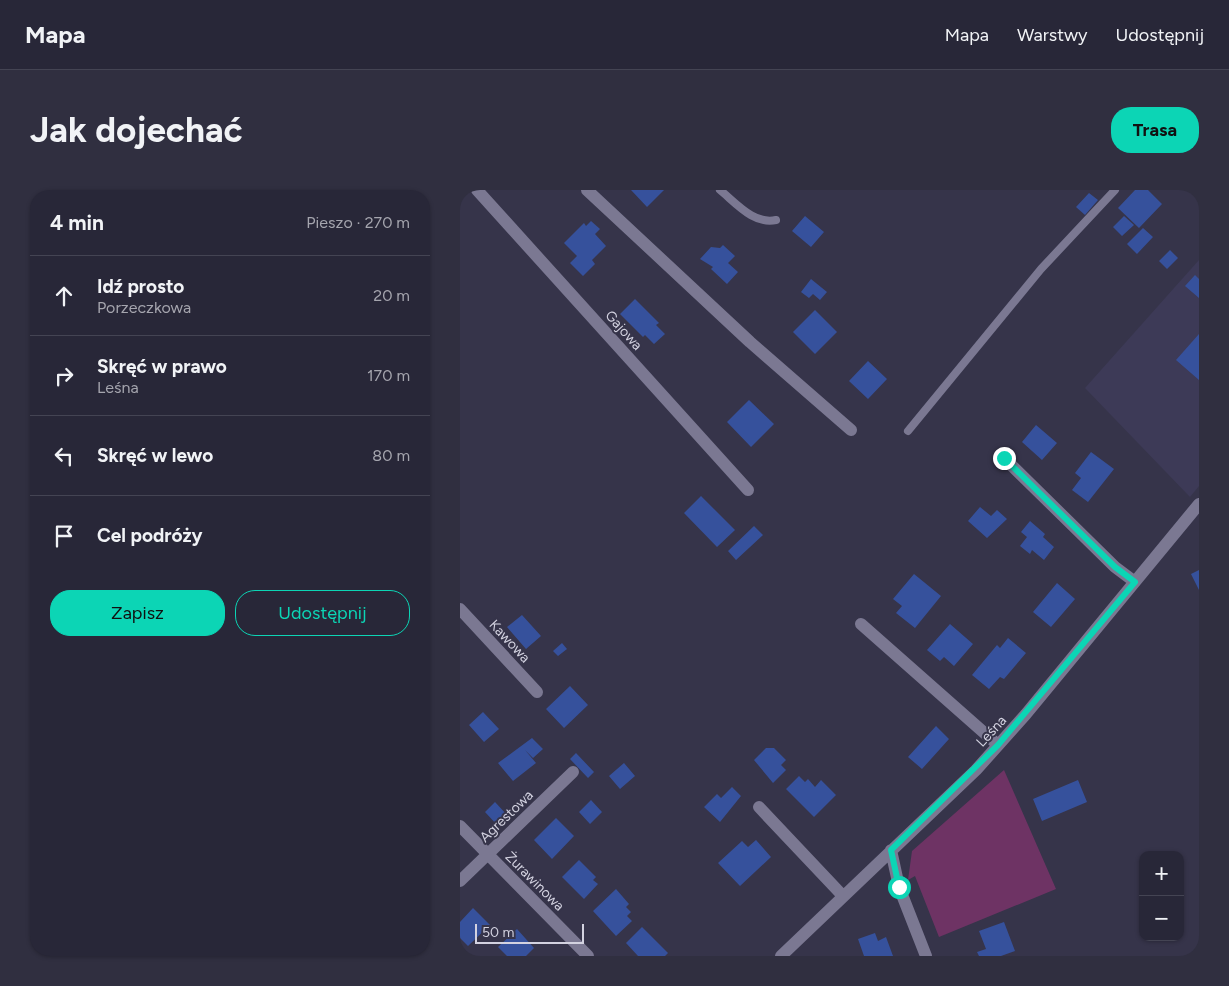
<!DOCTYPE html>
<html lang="pl">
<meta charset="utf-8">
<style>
:root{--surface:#282738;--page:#302f40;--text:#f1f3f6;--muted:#a5a5ae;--line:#444453;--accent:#0cd5b5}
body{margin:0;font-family:Figtree,sans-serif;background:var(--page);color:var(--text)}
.controls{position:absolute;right:15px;bottom:15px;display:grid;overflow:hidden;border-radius:10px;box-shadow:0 1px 4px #0004}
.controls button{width:45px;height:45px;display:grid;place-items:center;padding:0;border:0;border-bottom:1px solid var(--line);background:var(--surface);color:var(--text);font:25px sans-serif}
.scale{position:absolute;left:15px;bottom:12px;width:109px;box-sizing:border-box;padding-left:5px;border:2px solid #d3d2e0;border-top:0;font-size:14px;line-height:18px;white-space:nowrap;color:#d3d2e0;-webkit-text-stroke:4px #36344a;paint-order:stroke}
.stop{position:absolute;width:15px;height:15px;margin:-11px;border:4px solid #0cd5b5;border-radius:50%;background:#fff}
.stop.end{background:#0cd5b5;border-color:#fff;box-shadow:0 1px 5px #0008}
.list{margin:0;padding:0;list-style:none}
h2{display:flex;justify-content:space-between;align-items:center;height:65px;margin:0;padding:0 20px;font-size:21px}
h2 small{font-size:16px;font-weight:400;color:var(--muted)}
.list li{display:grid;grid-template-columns:32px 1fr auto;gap:15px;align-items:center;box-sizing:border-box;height:80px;padding:0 20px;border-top:1px solid var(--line)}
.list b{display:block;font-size:19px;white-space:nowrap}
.list p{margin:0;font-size:16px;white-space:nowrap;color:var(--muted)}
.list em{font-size:16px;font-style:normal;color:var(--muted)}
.actions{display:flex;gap:10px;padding:15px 20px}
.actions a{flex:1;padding:11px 0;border:1px solid var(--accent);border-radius:20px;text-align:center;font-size:18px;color:var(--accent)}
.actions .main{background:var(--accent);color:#111}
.icon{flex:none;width:28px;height:28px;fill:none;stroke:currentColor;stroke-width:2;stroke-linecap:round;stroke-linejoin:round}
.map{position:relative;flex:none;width:739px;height:766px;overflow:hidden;border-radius:20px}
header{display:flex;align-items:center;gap:30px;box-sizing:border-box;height:70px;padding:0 25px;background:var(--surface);border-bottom:1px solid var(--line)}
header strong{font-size:24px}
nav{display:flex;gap:28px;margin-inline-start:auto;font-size:18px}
.intro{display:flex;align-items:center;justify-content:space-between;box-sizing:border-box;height:120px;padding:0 30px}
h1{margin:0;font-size:35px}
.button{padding:12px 22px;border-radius:20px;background:var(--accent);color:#111;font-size:18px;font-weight:700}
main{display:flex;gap:30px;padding:0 30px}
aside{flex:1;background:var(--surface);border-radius:20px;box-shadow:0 1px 4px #0004}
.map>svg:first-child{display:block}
</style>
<header>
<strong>Mapa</strong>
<nav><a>Mapa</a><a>Warstwy</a><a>Udostępnij</a></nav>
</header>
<div class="intro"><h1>Jak dojechać</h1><a class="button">Trasa</a></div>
<main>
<aside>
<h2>4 min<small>Pieszo · 270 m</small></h2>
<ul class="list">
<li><svg class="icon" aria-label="ahead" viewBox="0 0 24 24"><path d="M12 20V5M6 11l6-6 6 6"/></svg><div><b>Idź prosto</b><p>Porzeczkowa</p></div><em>20 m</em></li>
<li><svg class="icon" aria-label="right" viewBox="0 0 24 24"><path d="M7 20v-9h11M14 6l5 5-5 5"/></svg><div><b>Skręć w prawo</b><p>Leśna</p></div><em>170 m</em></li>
<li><svg class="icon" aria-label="left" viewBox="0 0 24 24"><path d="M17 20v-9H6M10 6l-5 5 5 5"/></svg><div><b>Skręć w lewo</b></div><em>80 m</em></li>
<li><svg class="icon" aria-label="arrive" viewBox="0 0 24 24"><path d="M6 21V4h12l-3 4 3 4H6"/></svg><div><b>Cel podróży</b></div></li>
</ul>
<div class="actions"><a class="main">Zapisz</a><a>Udostępnij</a></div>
</aside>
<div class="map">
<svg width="739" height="766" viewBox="0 0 739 766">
<rect width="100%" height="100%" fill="#36344a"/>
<!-- built -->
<path fill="#3d3a57" d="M739,70V296L730,307L625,198Z"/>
<!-- green -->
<path fill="#6e3364" d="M544,580L596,699L479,747L455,686L448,690L452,661Z"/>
<!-- building -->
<path fill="#36519c" d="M171,0H204L187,17Z
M675,0H688L702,14L679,38L658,18Z
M629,3L638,10L625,25L616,17Z
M345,26L364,42L351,57L332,41Z
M664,26L674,35L662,46L653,37Z
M131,31L140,39L135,44L146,56L132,70L135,74L123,86L110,73L117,66L104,53L124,33L126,36Z
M683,38L693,47L677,64L667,54Z
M263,55L275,66L268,73L278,82L267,94L251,79L253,77L240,69L251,57L260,58Z
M710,60L718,68L707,79L699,71Z
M735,85L739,89V108L725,96Z
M351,89L367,102L360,110L353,104L349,108L341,102Z
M175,109L199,133L196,135L205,144L194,154L185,145L183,147L160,124Z
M355,120L377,142L355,164L333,142Z
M739,144V190L716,170Z
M408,171L427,189L408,209L389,191Z
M289,210L314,234L291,257L267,232Z
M576,235L597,253L582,270L562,252Z
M631,262L654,279L628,312L612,300L621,288L615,283Z
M241,306L275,340L257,357L224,323Z
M520,317L531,326L537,320L547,329L527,348L508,331Z
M570,331L585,344L583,347L594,357L584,370L572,360L570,364L560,356L567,347L561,342Z
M294,336L303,345L276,370L268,361Z
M739,380V400L731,384Z
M454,384L481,406L455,438L436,423L442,416L433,409Z
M597,393L615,409L591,437L573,422Z
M62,425L81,446L66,459L47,437Z
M490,434L513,454L494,476L484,467L480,471L467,460Z
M548,448L566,463L544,489L540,487L529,499L512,485L537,455L540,458Z
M102,453L107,459L98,466L93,461Z
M110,496L128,515L104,538L86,519Z
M23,522L39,539L24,552L9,535Z
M476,536L489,549L462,579L448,567Z
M72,548L83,559L73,568L65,560L76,573L53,591L38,573Z
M306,558H314L326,570L321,575L326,580L313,593L294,570Z
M116,563L134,582L128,588L110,569Z
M164,573L175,586L160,599L149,586Z
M339,586L345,592L348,589L355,597L361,590L376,605L354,627L326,599Z
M618,590L627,612L582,631L573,609Z
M272,597L281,606L260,632L244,617L257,604L261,608Z
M131,610L142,622L130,634L119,622Z
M35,612L48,626L38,636L25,622Z
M96,628L114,646L92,669L74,650Z
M296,650L311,667L280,696L258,673L282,651L288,657Z
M119,670L136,687L133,690L138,694L124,709L102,687Z
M156,699L169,714L166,717L171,722L167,726L172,731L156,746L133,721Z
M13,718L30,735L8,756L0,748V732Z
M544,732L555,761L541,766H519L517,762L526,759L519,741Z
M182,737L208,763L205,766H178L166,753Z
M57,739L74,758L66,766H47L38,757Z
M415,743L418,751L426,747L433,766H404L398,749Z"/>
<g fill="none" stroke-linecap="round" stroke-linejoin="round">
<!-- lane -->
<path stroke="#7b7892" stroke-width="8" d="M260,0C276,13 294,35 316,30
M448,241L581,79L655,0"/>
<!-- street -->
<path stroke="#7b7892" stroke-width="12" d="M17,0L288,300
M127,0L290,152L391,240
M544,268L655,377L675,392
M0,419L77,502
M401,434L538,555
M299,617L383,706
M0,636L128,766
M431,660L439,697L466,766
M0,691L113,582
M321,766L516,580L566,524L739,314"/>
</g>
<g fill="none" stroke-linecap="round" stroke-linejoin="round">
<!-- route -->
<path stroke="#0cd5b5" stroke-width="6" d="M439,697L431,660L538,555L675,392L655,377L544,268"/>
</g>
<g text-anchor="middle" stroke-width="4" stroke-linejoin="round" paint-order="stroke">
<!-- street labels -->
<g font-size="14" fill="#d3d2e0" stroke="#36344a">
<text transform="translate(164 140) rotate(48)" y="5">Gajowa</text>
<text transform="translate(50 451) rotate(47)" y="5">Kawowa</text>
<text transform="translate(531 541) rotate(-47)" y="5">Leśna</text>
<text transform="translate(46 626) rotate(-44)" y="5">Agrestowa</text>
<text transform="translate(75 691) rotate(45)" y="5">Żurawinowa</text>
</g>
</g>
</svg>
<div class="controls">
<button>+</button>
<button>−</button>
</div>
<div class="scale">50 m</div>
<div class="stop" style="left:439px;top:697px"></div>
<div class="stop end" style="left:544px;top:268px"></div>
</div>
</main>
